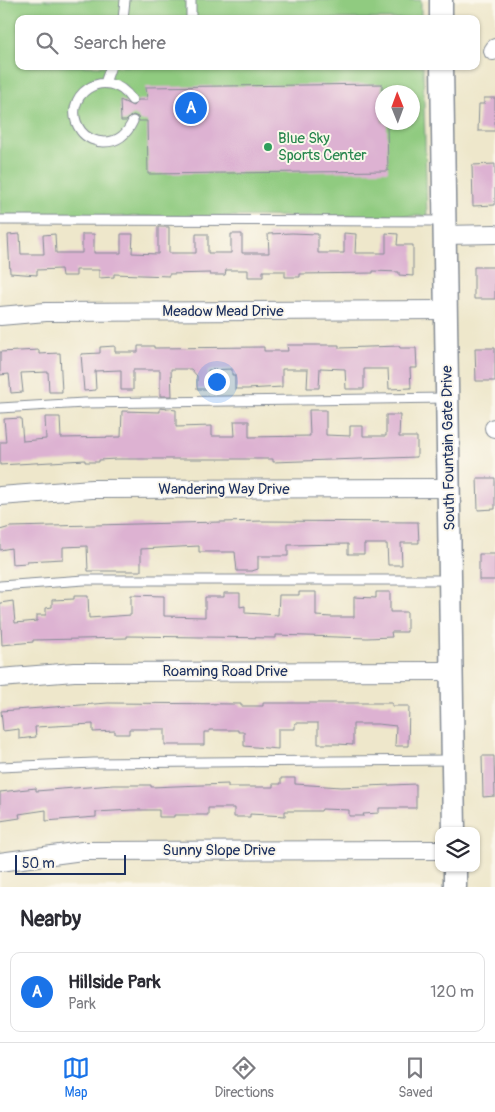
<!DOCTYPE html>
<style>
:root{--surface:#fff;--page:#f7f7f7;--text:#2b2b33;--muted:#7c7c81;--line:#e1e1e2;--accent:#1a73e8}
body{margin:0;font-family:Pangolin,sans-serif;background:var(--page);color:var(--text)}
.controls{position:absolute;right:15px;bottom:15px;display:grid;overflow:hidden;border-radius:10px;box-shadow:0 1px 4px #0004}
.controls button{width:45px;height:45px;display:grid;place-items:center;padding:0;border:0;border-bottom:1px solid var(--line);background:var(--surface);color:var(--text);font:25px sans-serif}
.compass{position:absolute;left:375px;top:85px;width:45px;height:45px;border-radius:50%;background:var(--surface);box-shadow:0 1px 4px #0004;rotate:359deg}
.scale{position:absolute;left:15px;bottom:12px;width:111px;box-sizing:border-box;padding-left:5px;border:2px solid #1b2f5e;border-top:0;font-size:14px;line-height:18px;white-space:nowrap;color:#1b2f5e;-webkit-text-stroke:4px #fbf7ec;paint-order:stroke}
.you{position:absolute;left:216px;top:381px;width:18px;height:18px;margin:-12px;border:4px solid #fff;border-radius:50%;background:#1a73e8;box-shadow:0 0 0 8px #1a73e833}
.badge{display:grid;place-items:center;width:32px;height:32px;border-radius:50%;background:var(--accent);color:#fff;font-size:16px;font-weight:700}
.pin{position:absolute;translate:-50% -50%;border:2px solid #fff;box-shadow:0 1px 5px #0006}
.list{margin:0;padding:0;list-style:none}
h2{display:flex;justify-content:space-between;align-items:center;height:65px;margin:0;padding:0 20px;font-size:21px}
h2 small{font-size:16px;font-weight:400;color:var(--muted)}
.list li{display:grid;grid-template-columns:32px 1fr auto;gap:15px;align-items:center;box-sizing:border-box;height:80px;margin:0 10px 10px;padding:0 10px;border:1px solid var(--line);border-radius:10px}
.list b{display:block;font-size:19px;white-space:nowrap}
.list p{margin:0;font-size:16px;white-space:nowrap;color:var(--muted)}
.list em{font-size:16px;font-style:normal;color:var(--muted)}
.icon{flex:none;width:28px;height:28px;fill:none;stroke:currentColor;stroke-width:2;stroke-linecap:round;stroke-linejoin:round}
.map{position:relative;flex:none;width:495px;height:887px;overflow:hidden}
.search{position:absolute;background:var(--surface);box-shadow:0 1px 4px #0004;left:15px;right:15px;top:15px;height:55px;display:flex;align-items:center;gap:12px;box-sizing:border-box;padding:0 18px;border-radius:10px;color:var(--muted);font-size:19px}
.sheet{height:155px;background:var(--surface)}
nav{display:flex;justify-content:space-around;align-items:center;box-sizing:border-box;height:70px;border-top:1px solid var(--line);background:var(--surface);font-size:14px;color:var(--muted)}
nav a{display:grid;justify-items:center;gap:2px}
nav .on{color:var(--accent)}
.map>svg:first-child{display:block}
</style>
<div class="map">
<svg width="495" height="887" viewBox="0 0 495 887">
<rect width="100%" height="100%" fill="#fbf7ec"/>
<filter id="ink" filterUnits="userSpaceOnUse"><feTurbulence type="fractalNoise" baseFrequency=".02" numOctaves="2"/><feDisplacementMap in="SourceGraphic" scale="10" xChannelSelector="R" yChannelSelector="G"/><feConvolveMatrix kernelMatrix="1 2 1 2 8 2 1 2 1" color-interpolation-filters="sRGB"/></filter>
<filter id="wash" filterUnits="userSpaceOnUse"><feTurbulence type="fractalNoise" baseFrequency=".0096" numOctaves="4" result="noise"/><feDisplacementMap in="SourceGraphic" scale="20" xChannelSelector="R" yChannelSelector="G"/><feGaussianBlur stdDeviation="1.12" result="paint"/><feColorMatrix in="noise" values="0 0 0 0 0 0 0 0 0 0 0 0 0 0 0 0 0 1.4 0 .05"/><feComposite in="paint" operator="in"/></filter>
<g filter="url(#wash)">
<rect width="100%" height="100%" fill="#eee7cb"/>
<!-- green -->
<path fill="#90cb80" stroke="#567d6f" fill-rule="evenodd" d="M0,0H421V19H19V66H423L427,216L0,217ZM382,92H412V122H382Z"/>
<g id="blocks">
<!-- building -->
<path fill="#ddb2d2" d="M382,84V122H387L388,171L148,174L147,121H139L138,117L133,115L126,121H121L120,100L133,106L138,100H147L146,87Z
M484,98H495V131H478L479,104H484Z
M495,164V205L473,206L472,165Z
M158,227H169V253H196V234H208V253H231V234H242V253H269L268,234L292,233L318,234V253H344V233L356,234L355,253H386V233L398,234L397,245H413V276L399,275V272L373,271V273L300,274V277H285V271H263V277H248V270H226L225,275H210V273L169,274V276L114,274V277L99,278V270H76V276H62L61,269L37,270V275L10,273L8,235L20,234L21,254H44L43,235L55,234L56,253H82V234H94V253H121V234H133L132,253L158,254Z
M474,267H495V299H474Z
M287,345H339V348L399,346L400,348H416L417,368H410L411,388L389,389L388,369H364V389H346L345,369L320,368L319,388H307L308,369H282V387L247,389H235V375H232V369L208,370L209,389H197V376L191,369H171L172,396H160V370H133V390H121V370L95,371L96,390L84,391L81,354L100,353V347L115,346V352H138V346H154V348L264,347V351H288Z
M475,348H495V381H476Z
M39,350V354L60,353L62,392H49L48,372L21,373L23,392L11,393L9,374L0,375V352Z
M160,408L176,410V427L212,426V436H235L234,421H249V437L310,436L309,410H326V435L350,436V426H363V436H386V415H400L399,437H417V457L273,462V459H116L99,460V462H85V460L0,465V442H6L4,419L21,418L23,441L46,439L45,417H60L61,438L121,437L122,411L160,412Z
M477,478H495V509L478,510Z
M263,521L418,522L419,543H401L402,565H388L387,544H364V554H348V544L288,545V556H258V569L252,571H237L235,552H199V546L141,549V571H88L87,546L63,547V559L27,561V563L12,564L11,548L0,550V530L10,527Z
M479,554H495V580H479Z
M299,592H316V616L331,617H354V597L376,598V592H390V612H407V632H391L392,637L367,638L276,635V638L127,636V638L33,640V642L2,645L0,603L13,601L15,623L37,621V615H46V608L52,607V600L74,599V596H88L89,618L131,615V595L164,596V616L205,617V597H224V593H240V607L245,606V613L278,615L279,595H299Z
M108,703L241,704V706H263V703H392V706H409L408,746H395L396,726L378,724H353V745L338,744H318V723H295V729H278V749L244,746V732H238V730H209V732H204V745H165V729H129V734H115V731L93,732V724L35,727L36,737L19,739V729L3,731L1,711Z
M482,756H494L495,796L483,797Z
M281,778H295V784L341,787L416,784V808H379V813L363,814L364,816H349V810L322,809L321,811H285V816L250,814V817H234V808H208V815H174V817H159V810H132L96,812V817L46,821V810L19,814L20,818L0,821V792L36,788V791L113,785H151V787L228,784V787H273V784H281Z"/>
</g>
</g>
<g filter="url(#ink)">
<use href="#blocks" fill-opacity="0" stroke="#848b94" stroke-width="1"/>
<g fill="none" stroke-linecap="round" stroke-linejoin="round">
<defs>
<path id="service" d="M191,0V19
M123,19L125,0
M105,83L111,66
M132,100C107,62 57,97 81,131C86,138 96,142 104,142C119,142 127,134 133,121
M0,220L444,221
M0,408L84,403L447,398
M0,586L84,580H450
M0,767L94,763L452,760"/>
<path id="minor" d="M493,51L495,48
M444,235L495,234
M0,316L46,312L446,310
M494,428H495
M0,496L92,489L449,488
M0,678L74,672L451,671
M0,862L82,851L439,850"/>
<path id="tertiary" d="M441,0V19
M442,66L454,831
M455,868V887"/>
</defs>
<!-- service casing -->
<use href="#service" stroke="#848b94" stroke-width="11"/>
<!-- minor casing -->
<use href="#minor" stroke="#848b94" stroke-width="20"/>
<!-- tertiary casing -->
<use href="#tertiary" stroke="#848b94" stroke-width="25"/>
<!-- service -->
<use href="#service" stroke="#fff" stroke-width="9"/>
<!-- minor -->
<use href="#minor" stroke="#fff" stroke-width="18"/>
<!-- tertiary -->
<use href="#tertiary" stroke="#fff" stroke-width="22"/>
</g>
</g>
<!-- markers -->
<circle fill="#2e9e5b" stroke="#fbf7ec" stroke-width="2" cx="268" cy="147" r="5"/>
<g text-anchor="middle" stroke-width="4" stroke-linejoin="round" paint-order="stroke">
<!-- leisure labels -->
<g font-size="15" fill="#27864d" stroke="#fbf7ec" text-anchor="start">
<text x="278" y="143">Blue Sky<tspan x="278" dy="17">Sports Center</tspan></text>
</g>
<!-- street labels -->
<g font-size="15" fill="#1b2f5e" stroke="#fbf7ec">
<text x="223" y="316">Meadow Mead Drive</text>
<text transform="translate(448 448) rotate(-91)" y="5">South Fountain Gate Drive</text>
<text x="224" y="494">Wandering Way Drive</text>
<text x="225" y="676">Roaming Road Drive</text>
<text x="219" y="855">Sunny Slope Drive</text>
</g>
</g>
</svg>
<div class="controls">
<button><svg class="icon" aria-label="layers" viewBox="0 0 24 24"><path d="M12 4l9 5-9 5-9-5zM3 14l9 5 9-5"/></svg></button>
</div>
<svg class="compass" viewBox="-18 -18 36 36"><path d="M0-13l5 13h-10z" fill="#e53935"/><path d="M0 13l5-13h-10z" fill="#7c7c81"/></svg>
<div class="scale">50 m</div>
<div class="you"></div>
<div class="pin badge" style="left:191px;top:108px">A</div>
<div class="search"><svg class="icon" aria-label="search" viewBox="0 0 24 24"><circle cx="10" cy="10" r="6"/><path d="M15 15l6 6"/></svg>Search here</div>
</div>
<section class="sheet">
<h2>Nearby<small></small></h2>
<ul class="list">
<li><span class="badge">A</span><div><b>Hillside Park</b><p>Park</p></div><em>120 m</em></li>
</ul>
</section>
<nav>
<a class="on"><svg class="icon" aria-label="map" viewBox="0 0 24 24"><path d="M3 6l6-2 6 2 6-2v14l-6 2-6-2-6 2zM9 4v14M15 6v14"/></svg>Map</a>
<a><svg class="icon" aria-label="directions" viewBox="0 0 24 24"><path d="M12 3l9 9-9 9-9-9zM9 14v-3h6M13 9l2 2-2 2"/></svg>Directions</a>
<a><svg class="icon" aria-label="saved" viewBox="0 0 24 24"><path d="M7 4h10v16l-5-4-5 4z"/></svg>Saved</a>
</nav>
